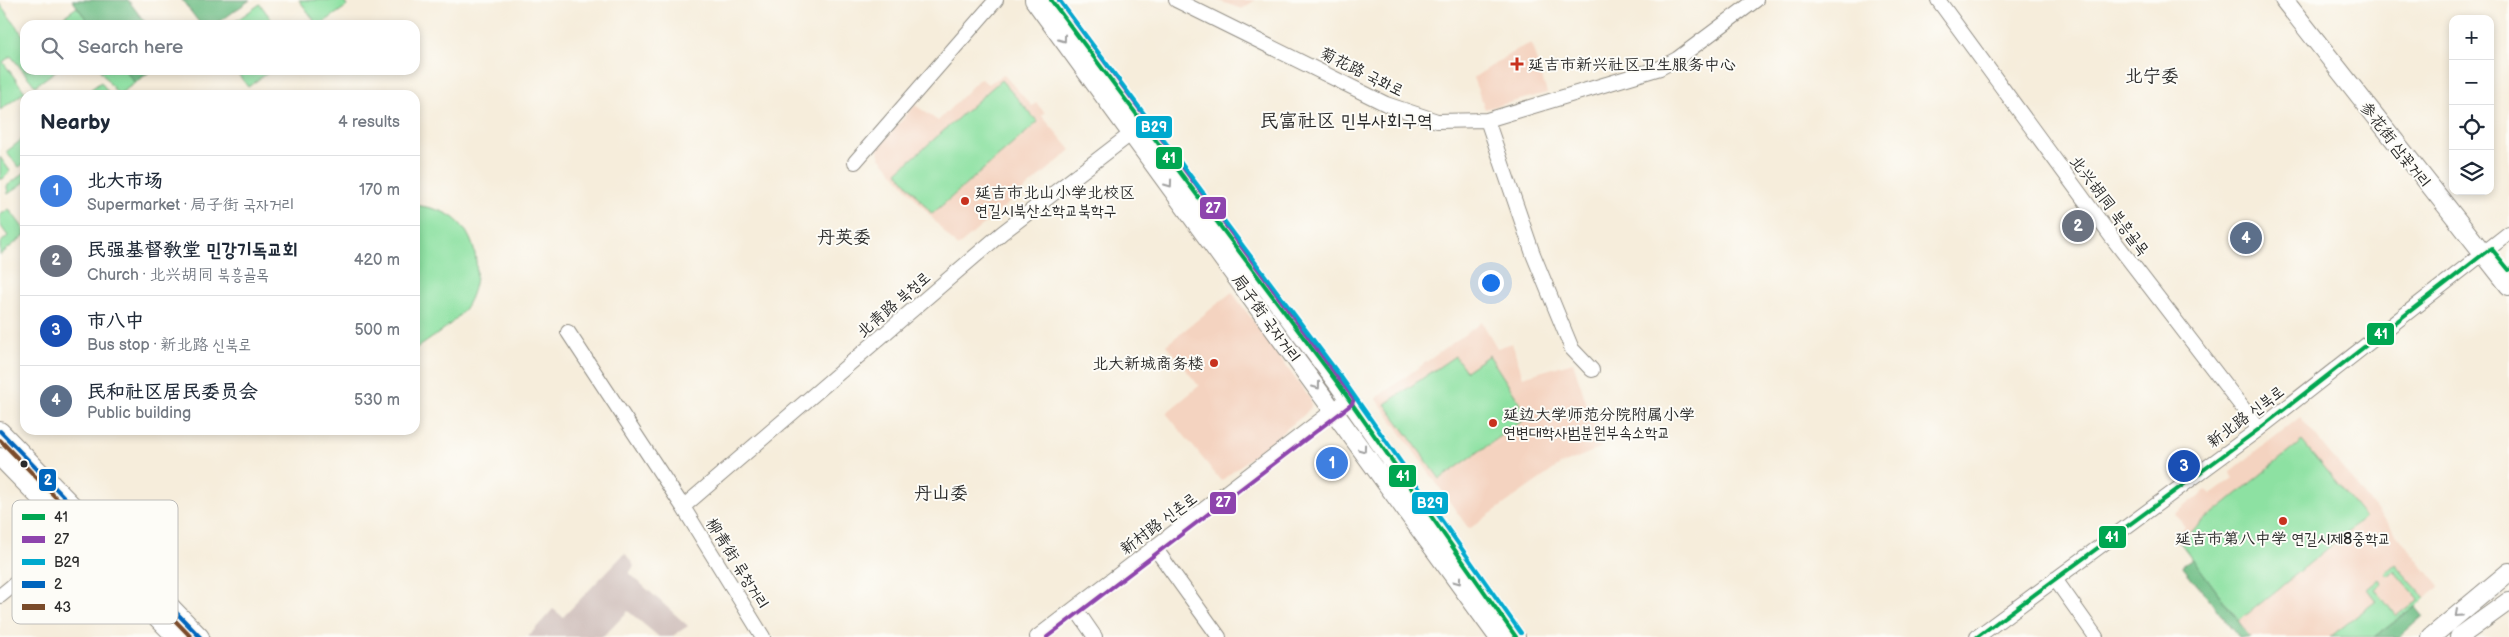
<!DOCTYPE html>
<meta charset="utf-8">
<style>
:root{--surface:#fff;--page:#f6f6f7;--text:#1f2937;--muted:#747a83;--line:#e0e1e3;--accent:#c8321e}
body{margin:0;font-family:"Balsamiq Sans","LXGW WenKai TC","Poor Story",sans-serif;background:var(--page);color:var(--text)}
.controls{position:absolute;right:15px;top:15px;display:grid;overflow:hidden;border-radius:10px;box-shadow:0 2px 8px #0003}
.controls button{width:45px;height:45px;display:grid;place-items:center;padding:0;border:0;border-bottom:1px solid var(--line);background:var(--surface);color:var(--text);font:25px sans-serif}
.you{position:absolute;left:1490px;top:282px;width:18px;height:18px;margin:-12px;border:4px solid #fff;border-radius:50%;background:#1a73e8;box-shadow:0 0 0 8px #1a73e833}
.badge{display:grid;place-items:center;width:32px;height:32px;border-radius:50%;background:var(--accent);color:#fff;font-size:16px;font-weight:700}
.pin{position:absolute;translate:-50% -50%;border:2px solid #fff;box-shadow:0 1px 5px #0006}
.list{margin:0;padding:0;list-style:none}
h2{display:flex;justify-content:space-between;align-items:center;height:65px;margin:0;padding:0 20px;font-size:21px}
h2 small{font-size:16px;font-weight:400;color:var(--muted)}
.list li{display:grid;grid-template-columns:32px 1fr auto;gap:15px;align-items:center;box-sizing:border-box;height:70px;padding:0 20px;border-top:1px solid var(--line)}
.list b{display:block;font-size:19px;white-space:nowrap}
.list p{margin:0;font-size:16px;white-space:nowrap;color:var(--muted)}
.list em{font-size:16px;font-style:normal;color:var(--muted)}
.icon{flex:none;width:28px;height:28px;fill:none;stroke:currentColor;stroke-width:2;stroke-linecap:round;stroke-linejoin:round}
.map{position:relative;flex:none;width:2509px;height:637px;overflow:hidden}
.search{position:absolute;background:var(--surface);box-shadow:0 2px 8px #0003;left:20px;top:20px;width:400px;height:55px;display:flex;align-items:center;gap:12px;box-sizing:border-box;padding:0 18px;border-radius:15px;color:var(--muted);font-size:19px}
.panel{position:absolute;background:var(--surface);box-shadow:0 2px 8px #0003;left:20px;top:90px;width:400px;height:345px;border-radius:15px}
.map>svg:first-child{display:block}
</style>
<div class="map">
<svg width="2509" height="637" viewBox="0 0 2509 637">
<rect width="100%" height="100%" fill="#fdfcf7"/>
<filter id="ink" filterUnits="userSpaceOnUse"><feTurbulence type="fractalNoise" baseFrequency=".02" numOctaves="2"/><feDisplacementMap in="SourceGraphic" scale="10" xChannelSelector="R" yChannelSelector="G"/><feConvolveMatrix kernelMatrix="1 2 1 2 8 2 1 2 1" color-interpolation-filters="sRGB"/></filter>
<filter id="wash" filterUnits="userSpaceOnUse"><feTurbulence type="fractalNoise" baseFrequency=".0096" numOctaves="4" result="noise"/><feDisplacementMap in="SourceGraphic" scale="20" xChannelSelector="R" yChannelSelector="G"/><feGaussianBlur stdDeviation="1.12" result="paint"/><feColorMatrix in="noise" values="0 0 0 0 0 0 0 0 0 0 0 0 0 0 0 0 0 1.4 0 .05"/><feComposite in="paint" operator="in"/></filter>
<g filter="url(#wash)">
<rect width="100%" height="100%" fill="#f6eddb"/>
<!-- built -->
<path fill="#f4d3c0" d="M1216,0H1255L1242,9Z
M1531,43L1547,93L1485,109L1473,78L1516,50Z
M1004,75L1032,106L1036,103L1045,113L1042,116L1071,150L957,247L880,157L877,149L915,105L938,121L980,78L988,84Z
M1232,292L1311,400V407L1304,415L1221,481L1166,413L1199,386L1166,345Z
M1482,322L1497,348L1512,343L1523,377L1573,362L1601,448L1560,465L1469,529L1376,398Z
M2300,417L2440,587L2375,637H2239L2182,566L2192,559L2175,535L2185,527L2175,514L2206,490L2212,494L2234,478L2230,472Z"/>
<!-- industrial -->
<path fill="#d0c0bc" d="M625,553L634,566L629,573L688,626L671,637H659L628,611L603,637H528L553,609L563,617Z"/>
<!-- green -->
<path fill="#8de1a2" stroke="#5c8666" d="M299,0H343L347,6L320,25H308L314,20Z
M0,4L25,38V70H57L35,86L11,56L3,62L25,92L0,110Z
M260,4L271,19L263,25H230Z
M77,7L91,25H52Z
M100,70H125L135,83L118,95Z
M235,70H272L248,87Z
M1001,80L1038,122L932,214L897,172Z
M101,82L110,95H83Z
M25,137V163L19,167L6,152Z
M0,157L10,171L3,179H0Z
M25,172V182L8,194L7,186Z
M415,205C428,207 444,210 455,219C481,240 483,285 463,311C450,327 431,338 415,350Z
M9,209L24,229L25,235L0,255V243L8,236L0,225V215Z
M1489,355L1525,411V419L1440,479L1385,404L1455,356L1466,371Z
M2302,441L2365,518L2239,621L2179,541Z
M2395,564L2425,598L2375,637H2330L2376,601L2367,589L2379,579L2382,583L2375,589L2396,616L2418,599L2394,571L2388,576L2385,573Z"/>
<!-- forest -->
<path fill="#72bf88" stroke="#4e755a" d="M72,0H128L147,25H91Z
M182,0H250L215,25H201Z
M125,70H152L135,83Z
M2193,559L2250,637H2239L2182,566Z
M2415,606L2423,616L2399,637H2375Z"/>
</g>
<g filter="url(#ink)">
<g fill="none" stroke-linecap="round" stroke-linejoin="round">
<defs>
<path id="minor" d="M1176,0L1386,104L1437,121L1487,120L1660,68L1677,59L1756,0
M1938,0L2113,239L2259,429
M1487,120L1533,254L1572,349L1592,370
M855,162L996,0
M568,332L683,507L763,637
M683,507L1002,233L1132,133
M1155,548L1219,637
M2055,579L2096,637
M0,596L75,535
M1075,608L1095,637
M1037,637L1348,399
M1977,637L2259,429L2509,233"/>
<path id="major" d="M1034,0L1498,637
M1051,0L1336,381L1516,637
M2284,0L2509,286
M0,431L200,637
M0,457L176,637
M2431,637L2509,572
M2459,637L2509,601"/>
</defs>
<!-- minor casing -->
<use href="#minor" stroke="#908c83" stroke-width="16"/>
<!-- major casing -->
<use href="#major" stroke="#908c83" stroke-width="20"/>
<!-- minor -->
<use href="#minor" stroke="#fff" stroke-width="14"/>
<!-- major -->
<use href="#major" stroke="#fff" stroke-width="18"/>
<defs>
<path id="bus-1" d="M1051,0L1336,381L1516,637
M1977,637L2259,429L2491,248L2509,270"/>
<path id="bus-2" d="M1047,637L1352,404L1354,399L1059,0"/>
<path id="bus-3" d="M1059,0L1341,377L1521,633"/>
<path id="bus-4" d="M0,431L200,637"/>
<path id="bus-5" d="M0,440L191,637"/>
</defs>
<!-- bus-1 casing -->
<use href="#bus-1" stroke="#fdfcf7" stroke-width="8"/>
<!-- bus-2 casing -->
<use href="#bus-2" stroke="#fdfcf7" stroke-width="8"/>
<!-- bus-3 casing -->
<use href="#bus-3" stroke="#fdfcf7" stroke-width="8"/>
<!-- bus-4 casing -->
<use href="#bus-4" stroke="#fdfcf7" stroke-width="8"/>
<!-- bus-5 casing -->
<use href="#bus-5" stroke="#fdfcf7" stroke-width="8"/>
<!-- bus-1 -->
<use href="#bus-1" stroke="#00a651" stroke-width="4"/>
<!-- bus-2 -->
<use href="#bus-2" stroke="#8e44ad" stroke-width="4"/>
<!-- bus-3 -->
<use href="#bus-3" stroke="#00a9ce" stroke-width="4"/>
<!-- bus-4 -->
<use href="#bus-4" stroke="#0065bd" stroke-width="4"/>
<!-- bus-5 -->
<use href="#bus-5" stroke="#7a4b2a" stroke-width="4"/>
</g>
<!-- one-way arrows -->
<defs><path id="oneway-chevron" d="M-2-3.5L2.5 0L-2 3.5" fill="none" stroke-width="1.6" stroke-linecap="round" stroke-linejoin="round" transform="scale(1.25)"/></defs>
<g stroke="#a0a0a0">
<use href="#oneway-chevron" transform="translate(1063 39) rotate(54)"/>
<use href="#oneway-chevron" transform="translate(1169 184) rotate(54)"/>
<use href="#oneway-chevron" transform="translate(1317 386) rotate(54)"/>
<use href="#oneway-chevron" transform="translate(1363 449) rotate(54)"/>
<use href="#oneway-chevron" transform="translate(1458 581) rotate(54)"/>
<use href="#oneway-chevron" transform="translate(2458 614) rotate(138)"/>
</g>
</g>
<!-- markers -->
<g fill="#c8321e" stroke="#fdfcf7" stroke-width="2">
<path d="M1514.5 56.5h5v5h5v5h-5v5h-5v-5h-5v-5h5z"/>
<circle cx="965" cy="201" r="5"/>
<circle cx="1214" cy="363" r="5"/>
<circle cx="1493" cy="423" r="5"/>
<circle cx="2283" cy="521" r="5"/>
</g>
<circle fill="#2b2b2b" stroke="#fdfcf7" stroke-width="2" cx="24" cy="464" r="4.5"/>
<g text-anchor="middle" stroke-width="4" stroke-linejoin="round" paint-order="stroke">
<!-- poi labels -->
<g font-size="16" fill="#2b2b2b" stroke="#fdfcf7" text-anchor="start">
<text x="1528" y="70">延吉市新兴社区卫生服务中心</text>
<text x="975" y="198">延吉市北山小学北校区<tspan x="975" dy="18">연길시북산소학교북학구</tspan></text>
<text x="1204" y="369" text-anchor="end">北大新城商务楼</text>
<text x="1503" y="420">延边大学师范分院附属小学<tspan x="1503" dy="18">연변대학사범분원부속소학교</tspan></text>
<text x="2283" y="544" text-anchor="middle">延吉市第八中学 연길시제8중학교</text>
</g>
<!-- street labels -->
<g font-size="16" fill="#2b2b2b" stroke="#fdfcf7">
<text transform="translate(1362 71) rotate(26)" y="6">菊花路 국화로</text>
<text transform="translate(2396 144) rotate(52)" y="6">参花街 삼꽃거리</text>
<text transform="translate(2110 205) rotate(53)" y="6">北兴胡同 북흥골목</text>
<text transform="translate(893 304) rotate(-41)" y="6">北青路 북청로</text>
<text transform="translate(1267 318) rotate(54)" y="6">局子街 국자거리</text>
<text transform="translate(2245 416) rotate(-37)" y="6">新北路 신북로</text>
<text transform="translate(1158 523) rotate(-37)" y="6">新村路 신촌로</text>
<text transform="translate(738 563) rotate(58)" y="6">柳青街 류청거리</text>
</g>
<!-- neighbourhood labels -->
<g font-size="18" fill="#2b2b2b" stroke="#fdfcf7">
<text x="2152" y="82">北宁委</text>
<text x="844" y="243">丹英委</text>
<text x="941" y="499">丹山委</text>
</g>
<!-- quarter labels -->
<g font-size="19" fill="#2b2b2b" stroke="#fdfcf7">
<text x="1346" y="127">民富社区 민부사회구역</text>
</g>
</g>
<!-- legend -->
<rect x="12" y="500" width="166" height="124" rx="8" fill="#fdfcf7" stroke="#bebdba" stroke-width="1"/>
<rect x="22" y="514" width="23" height="6" fill="#00a651"/>
<rect x="22" y="536" width="23" height="7" fill="#8e44ad"/>
<rect x="22" y="559" width="23" height="6" fill="#00a9ce"/>
<rect x="22" y="581" width="23" height="7" fill="#0065bd"/>
<rect x="22" y="604" width="23" height="6" fill="#7a4b2a"/>
<g font-size="14" fill="#2b2b2b">
<text x="54" y="522">41</text>
<text x="54" y="544">27</text>
<text x="54" y="567">B29</text>
<text x="54" y="589">2</text>
<text x="54" y="612">43</text>
</g>
<g stroke="#fdfcf7" stroke-width="2">
<rect x="1135" y="115" width="38" height="24" rx="5" fill="#00a9ce"/>
<rect x="1155" y="146" width="28" height="24" rx="5" fill="#00a651"/>
<rect x="1199" y="196" width="28" height="24" rx="5" fill="#8e44ad"/>
<rect x="2366" y="322" width="29" height="24" rx="5" fill="#00a651"/>
<rect x="1388" y="464" width="29" height="24" rx="5" fill="#00a651"/>
<rect x="38" y="468" width="19" height="24" rx="5" fill="#0065bd"/>
<rect x="1209" y="491" width="28" height="24" rx="5" fill="#8e44ad"/>
<rect x="1411" y="491" width="38" height="24" rx="5" fill="#00a9ce"/>
<rect x="2098" y="525" width="29" height="24" rx="5" fill="#00a651"/>
</g>
<g font-size="14" text-anchor="middle" font-weight="bold" fill="#fff">
<text x="1154" y="132">B29</text>
<text x="1169" y="163">41</text>
<text x="1213" y="213">27</text>
<text x="2381" y="339">41</text>
<text x="1403" y="481">41</text>
<text x="48" y="485">2</text>
<text x="1223" y="507">27</text>
<text x="1430" y="508">B29</text>
<text x="2112" y="542">41</text>
</g>
</svg>
<div class="controls">
<button>+</button>
<button>−</button>
<button><svg class="icon" aria-label="locate" viewBox="0 0 24 24"><circle cx="12" cy="12" r="6"/><path d="M12 2v4M12 18v4M2 12h4M18 12h4"/></svg></button>
<button><svg class="icon" aria-label="layers" viewBox="0 0 24 24"><path d="M12 4l9 5-9 5-9-5zM3 14l9 5 9-5"/></svg></button>
</div>
<div class="you"></div>
<div class="pin badge" style="left:1332px;top:463px;background:#3f7fe0">1</div>
<div class="pin badge" style="left:2078px;top:226px;background:#6b7280">2</div>
<div class="pin badge" style="left:2184px;top:466px;background:#1a4fb4">3</div>
<div class="pin badge" style="left:2246px;top:238px;background:#5c6f8a">4</div>
<div class="search"><svg class="icon" aria-label="search" viewBox="0 0 24 24"><circle cx="10" cy="10" r="6"/><path d="M15 15l6 6"/></svg>Search here</div>
<section class="panel">
<h2>Nearby<small>4 results</small></h2>
<ul class="list">
<li><span class="badge" style="background:#3f7fe0">1</span><div><b>北大市场</b><p>Supermarket · 局子街 국자거리</p></div><em>170 m</em></li>
<li><span class="badge" style="background:#6b7280">2</span><div><b>民强基督教堂 민강기독교회</b><p>Church · 北兴胡同 북흥골목</p></div><em>420 m</em></li>
<li><span class="badge" style="background:#1a4fb4">3</span><div><b>市八中</b><p>Bus stop · 新北路 신북로</p></div><em>500 m</em></li>
<li><span class="badge" style="background:#5c6f8a">4</span><div><b>民和社区居民委员会</b><p>Public building</p></div><em>530 m</em></li>
</ul>
</section>
</div>
